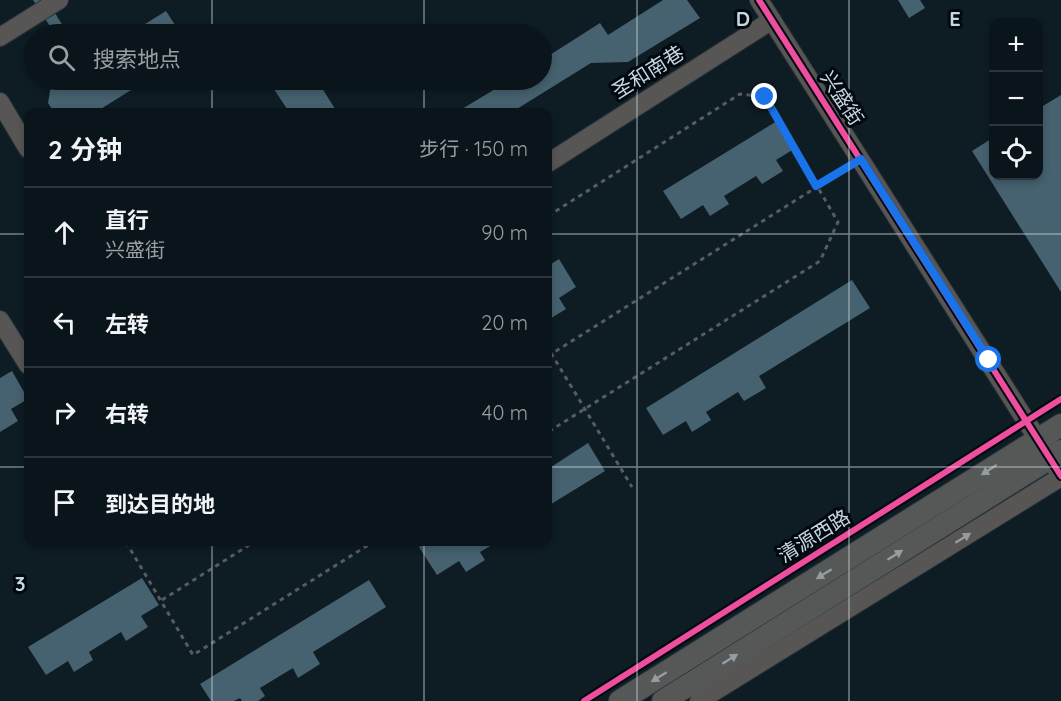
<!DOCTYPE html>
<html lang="zh">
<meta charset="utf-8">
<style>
:root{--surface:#0a151b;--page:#182228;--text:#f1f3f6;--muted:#999fa3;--line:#2a343a}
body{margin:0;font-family:Quicksand,"Noto Sans SC",sans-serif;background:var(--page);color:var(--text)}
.controls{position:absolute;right:18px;top:18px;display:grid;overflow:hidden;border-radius:12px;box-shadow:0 3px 9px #0003}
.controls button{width:54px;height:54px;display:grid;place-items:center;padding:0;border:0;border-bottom:2px solid var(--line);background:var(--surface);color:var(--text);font:30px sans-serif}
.stop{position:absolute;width:18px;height:18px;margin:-14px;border:4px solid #1a73e8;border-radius:50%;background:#fff}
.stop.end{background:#1a73e8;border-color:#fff;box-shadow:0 2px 6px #0008}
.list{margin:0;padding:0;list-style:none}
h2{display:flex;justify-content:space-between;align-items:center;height:78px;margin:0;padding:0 24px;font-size:26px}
h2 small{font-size:20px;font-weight:400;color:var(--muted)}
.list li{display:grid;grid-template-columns:39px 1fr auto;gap:18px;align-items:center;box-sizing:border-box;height:90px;padding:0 24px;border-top:2px solid var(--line)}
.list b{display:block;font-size:22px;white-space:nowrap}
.list p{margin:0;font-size:20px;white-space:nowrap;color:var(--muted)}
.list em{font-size:20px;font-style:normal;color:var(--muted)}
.icon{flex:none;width:33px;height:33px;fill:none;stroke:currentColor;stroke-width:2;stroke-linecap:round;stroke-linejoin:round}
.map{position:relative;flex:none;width:1061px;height:701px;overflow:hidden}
.search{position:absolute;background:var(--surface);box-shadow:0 3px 9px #0003;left:24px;top:24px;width:528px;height:66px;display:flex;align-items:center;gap:15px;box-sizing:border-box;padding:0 21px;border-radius:33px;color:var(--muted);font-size:22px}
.panel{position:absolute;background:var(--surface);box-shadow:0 3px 9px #0003;left:24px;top:108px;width:528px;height:438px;border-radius:12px}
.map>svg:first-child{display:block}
</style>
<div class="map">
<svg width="1061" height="701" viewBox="0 0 1061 701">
<rect width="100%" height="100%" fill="#0e1c24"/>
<!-- building -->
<path fill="#46616f" d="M33,0H47L68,34H55Z
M663,0H687L700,18L628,62L591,63L512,112H457L510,80H542V60L600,23L608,35Z
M898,0H920L925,8L909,18Z
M166,11L181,34H129Z
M59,80H147L96,112H54L48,103L51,85Z
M275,80H317L337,112H289L270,83Z
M1061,95V292L972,151L994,137V176H1038V109Z
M777,121L794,149L776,160L783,171L762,184L756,176L724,196L729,204L710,216L703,205L681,219L663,191Z
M559,259L576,287L559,298L566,309L548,320V266Z
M852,280L870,308L759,376L766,388L744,401L738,392L706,412L711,420L692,432L686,421L663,435L646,408Z
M12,371L28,399L11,409L18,421L0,432V378Z
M588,443L605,471L548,506V469Z
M429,542H497L480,552L485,560L466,572L459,561L437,575L419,547Z
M142,578L159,605L141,616L148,627L126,641L121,632L89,652L93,660L74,672L68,661L46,675L28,647Z
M369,580L386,607L313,652L320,664L298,678L293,668L260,688L265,696L258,701H242L240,698L234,701H211L200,684Z"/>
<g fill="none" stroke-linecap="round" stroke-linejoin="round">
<defs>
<path id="minor" d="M759,0L1061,476
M0,37L59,0
M0,102L28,149
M548,163L772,20
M0,320L28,365
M699,701L1061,477"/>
<path id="major" d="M620,701L1061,425
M663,701L1061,451"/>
</defs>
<!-- minor casing -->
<use href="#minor" stroke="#2a353c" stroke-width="20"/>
<!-- major casing -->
<use href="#major" stroke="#2a353c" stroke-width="24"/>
<!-- path -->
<path stroke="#595b5c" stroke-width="3" stroke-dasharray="4.5 4.5" stroke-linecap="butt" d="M548,216L740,94L765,97L838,222L820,261L548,432
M551,353L632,487
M548,356L847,168
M126,542L193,655L373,542
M162,600L254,542"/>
<!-- minor -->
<use href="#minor" stroke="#575654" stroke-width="18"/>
<!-- major -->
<use href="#major" stroke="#555857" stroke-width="22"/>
<defs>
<path id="cycleway" d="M759,0L1061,476
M584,701L1061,399"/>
</defs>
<!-- cycleway casing -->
<use href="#cycleway" stroke="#01080e" stroke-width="10"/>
<!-- cycleway -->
<use href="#cycleway" stroke="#ef4d9e" stroke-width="6"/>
</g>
<!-- one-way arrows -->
<defs><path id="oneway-solid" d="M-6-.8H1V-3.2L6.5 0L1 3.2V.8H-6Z" transform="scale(1.5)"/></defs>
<g fill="#949da2">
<use href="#oneway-solid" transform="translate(989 470) rotate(147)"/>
<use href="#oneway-solid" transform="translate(895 555) rotate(-32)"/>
<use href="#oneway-solid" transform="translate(824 574) rotate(148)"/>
<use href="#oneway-solid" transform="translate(730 659) rotate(-32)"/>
<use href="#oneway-solid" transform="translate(659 677) rotate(148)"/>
</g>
<use fill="#959ca0" href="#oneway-solid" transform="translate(963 538) rotate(-32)"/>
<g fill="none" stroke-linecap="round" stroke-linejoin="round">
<!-- route -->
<path stroke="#1a73e8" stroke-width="8" d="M765,97L816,186L861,159L989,360"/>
</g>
<!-- grid -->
<path fill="none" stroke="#c7d6df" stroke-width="1.5" stroke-opacity="0.55" d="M212,0V34M424,0V34M637,0V701M849,0V701M212,80V112M424,80V112M0,234H28M548,234H1061M0,467H28M548,467H1061M212,542V701M424,542V701"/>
<g text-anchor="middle" stroke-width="6" stroke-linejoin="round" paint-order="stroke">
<!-- street labels -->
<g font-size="20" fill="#c7d6df" stroke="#01080e">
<text transform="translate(648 72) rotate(-32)" y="7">圣和南巷</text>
<text transform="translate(842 98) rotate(57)" y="7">兴盛街</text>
<text transform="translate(814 536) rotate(-32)" y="7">清源西路</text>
</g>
</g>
<g font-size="20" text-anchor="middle" font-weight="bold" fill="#c7d6df" stroke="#01080e" stroke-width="6" stroke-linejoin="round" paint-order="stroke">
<text x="743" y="26">D</text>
<text x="955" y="26">E</text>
<text x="20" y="591">3</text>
</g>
</svg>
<div class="controls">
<button>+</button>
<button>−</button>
<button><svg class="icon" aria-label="locate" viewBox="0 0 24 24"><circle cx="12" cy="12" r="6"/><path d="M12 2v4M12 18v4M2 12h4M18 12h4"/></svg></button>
</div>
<div class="stop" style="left:989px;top:360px"></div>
<div class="stop end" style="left:765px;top:97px"></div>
<div class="search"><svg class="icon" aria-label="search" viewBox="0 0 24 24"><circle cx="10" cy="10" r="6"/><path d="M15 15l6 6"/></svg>搜索地点</div>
<section class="panel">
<h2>2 分钟<small>步行 · 150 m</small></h2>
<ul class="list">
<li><svg class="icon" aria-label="ahead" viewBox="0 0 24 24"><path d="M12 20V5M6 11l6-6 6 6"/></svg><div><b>直行</b><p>兴盛街</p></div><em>90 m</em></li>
<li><svg class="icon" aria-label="left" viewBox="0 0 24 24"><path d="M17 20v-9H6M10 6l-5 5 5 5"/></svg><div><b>左转</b></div><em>20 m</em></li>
<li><svg class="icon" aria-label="right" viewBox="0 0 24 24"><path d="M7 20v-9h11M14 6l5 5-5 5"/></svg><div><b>右转</b></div><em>40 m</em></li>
<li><svg class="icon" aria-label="arrive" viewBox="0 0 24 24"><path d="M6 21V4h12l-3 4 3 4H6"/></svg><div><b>到达目的地</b></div></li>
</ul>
</section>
</div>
